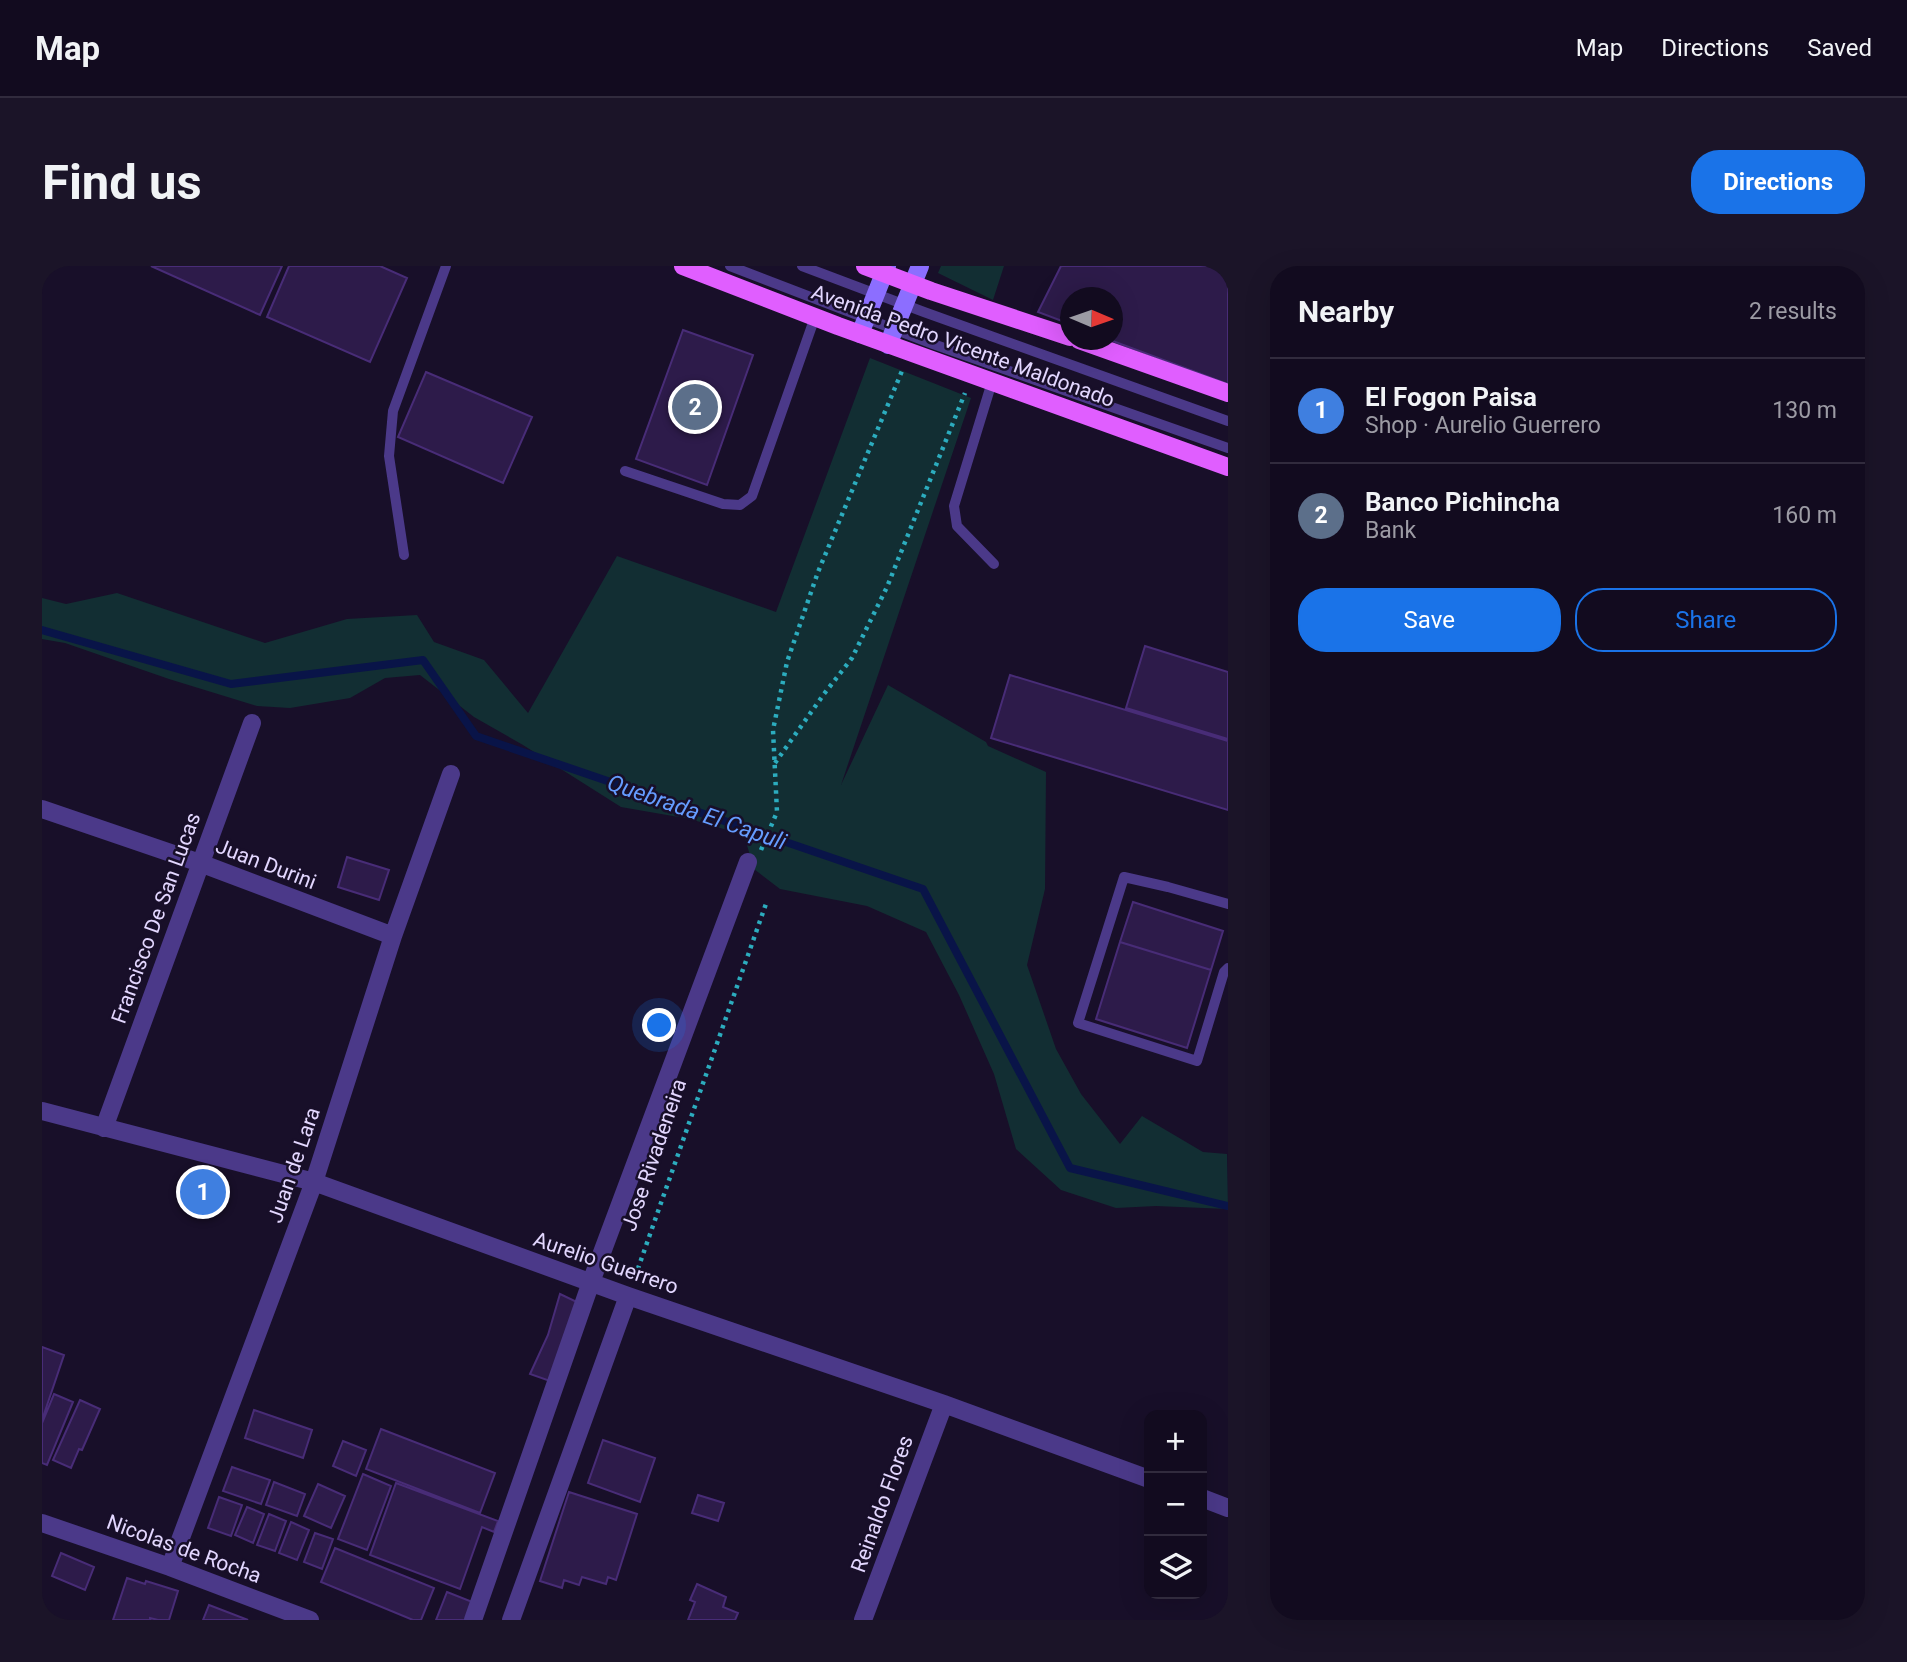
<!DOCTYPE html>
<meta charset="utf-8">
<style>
:root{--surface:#120b1f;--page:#1b1428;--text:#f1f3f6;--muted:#9c9ba4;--line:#312b3d;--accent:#1a73e8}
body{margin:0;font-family:Roboto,sans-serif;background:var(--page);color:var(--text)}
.controls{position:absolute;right:21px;bottom:21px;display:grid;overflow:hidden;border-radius:14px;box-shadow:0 7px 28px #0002}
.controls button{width:63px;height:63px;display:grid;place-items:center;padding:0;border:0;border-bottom:2px solid var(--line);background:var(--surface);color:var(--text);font:35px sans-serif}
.compass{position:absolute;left:1018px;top:21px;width:63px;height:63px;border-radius:50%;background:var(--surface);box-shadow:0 7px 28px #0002;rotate:92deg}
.you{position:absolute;left:618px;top:760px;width:24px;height:24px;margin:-18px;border:5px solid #fff;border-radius:50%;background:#1a73e8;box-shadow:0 0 0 10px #1a73e833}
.badge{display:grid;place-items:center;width:46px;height:46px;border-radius:50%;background:var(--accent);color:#fff;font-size:23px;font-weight:700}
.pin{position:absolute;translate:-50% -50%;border:4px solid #fff;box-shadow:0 2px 7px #0006}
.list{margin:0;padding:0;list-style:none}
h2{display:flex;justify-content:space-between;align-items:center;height:91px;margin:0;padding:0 28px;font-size:30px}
h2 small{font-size:23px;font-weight:400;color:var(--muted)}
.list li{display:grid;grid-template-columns:46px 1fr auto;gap:21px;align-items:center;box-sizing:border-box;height:105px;padding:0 28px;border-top:2px solid var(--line)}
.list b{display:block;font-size:26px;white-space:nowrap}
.list p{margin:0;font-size:23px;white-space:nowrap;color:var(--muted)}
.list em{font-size:23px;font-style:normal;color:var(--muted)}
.actions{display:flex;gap:14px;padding:21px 28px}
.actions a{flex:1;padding:16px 0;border:2px solid var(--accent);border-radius:28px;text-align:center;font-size:24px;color:var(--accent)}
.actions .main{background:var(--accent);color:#fff}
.icon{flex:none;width:38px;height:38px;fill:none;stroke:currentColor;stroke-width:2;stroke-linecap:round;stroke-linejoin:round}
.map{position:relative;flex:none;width:1186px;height:1354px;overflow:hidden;border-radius:28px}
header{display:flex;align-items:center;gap:42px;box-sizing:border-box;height:98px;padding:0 35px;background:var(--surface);border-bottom:2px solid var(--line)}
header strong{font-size:33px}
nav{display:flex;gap:38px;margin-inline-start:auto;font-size:24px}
.intro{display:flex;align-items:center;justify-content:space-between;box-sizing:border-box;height:168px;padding:0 42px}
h1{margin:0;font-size:49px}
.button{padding:18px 32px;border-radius:28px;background:var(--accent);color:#fff;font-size:24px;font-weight:700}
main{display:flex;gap:42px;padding:0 42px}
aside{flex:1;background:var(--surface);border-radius:28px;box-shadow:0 7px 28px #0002}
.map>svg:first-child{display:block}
</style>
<header>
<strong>Map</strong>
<nav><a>Map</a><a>Directions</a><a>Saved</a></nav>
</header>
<div class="intro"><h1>Find us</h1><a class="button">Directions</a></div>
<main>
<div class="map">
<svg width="1186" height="1354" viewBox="0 0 1186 1354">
<rect width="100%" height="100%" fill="#180f29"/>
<!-- green -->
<path fill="#122e33" d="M899,0H962L951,34L896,7Z
M828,92L929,132L799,519L846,419L944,476L946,480L1004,506L1003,623L985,699L1014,783L1039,828L1078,878L1100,850L1161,886L1185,888L1186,943L1114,940L1074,942L1019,924L974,883L952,808L917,729L884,666L825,640L738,623L712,603L702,569L648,553L579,541L481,479L432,451L378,409L343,412L308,432L248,442L215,440L127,413L23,377L0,373V332L24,338L75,327L223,377L305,353L375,349L392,376L442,394L486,447L575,290L734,346Z"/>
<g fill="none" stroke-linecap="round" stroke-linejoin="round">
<!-- stream -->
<path stroke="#091448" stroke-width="8" d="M0,364L189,418L381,394L434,470L881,623L1028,902L1186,940"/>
</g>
<!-- building -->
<path fill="#2d1b4a" stroke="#482c77" stroke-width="2" d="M109,0H240L218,49Z
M247,0H338L365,12L328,96L225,51Z
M1019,0H1186V118L1068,74H1070V32H1028V58L996,46Z
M641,64L711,89L665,219L594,193Z
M384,106L490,151L461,217L356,171Z
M1103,380L1186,406V473L1084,442Z
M968,409L1186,475V544L949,472Z
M305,591L347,604L337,634L296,621Z
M1091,636L1181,665L1169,704L1078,676Z
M1078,676L1169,704L1145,782L1054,753Z
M518,1028L537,1037L508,1115L488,1108L506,1069Z
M0,1081L22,1089L0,1154Z
M12,1128L31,1136L5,1199L0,1197V1157Z
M38,1134L58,1143L40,1184L37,1183L29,1202L11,1194Z
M212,1144L270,1164L261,1192L203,1172Z
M339,1163L453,1207L438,1247L324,1203Z
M561,1174L613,1192L598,1236L546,1217Z
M301,1175L324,1184L314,1210L291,1200Z
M190,1201L228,1214L219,1238L181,1225Z
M321,1208L349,1220L325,1284L296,1273Z
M232,1216L263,1228L255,1250L224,1239Z
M354,1217L456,1255L452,1266L440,1261L418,1323L328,1289Z
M276,1218L303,1230L289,1262L262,1250Z
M527,1226L595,1248L574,1314L566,1311L564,1318L540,1311L537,1319L522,1314L520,1322L498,1315Z
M656,1229L682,1237L676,1255L650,1247Z
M177,1231L200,1239L189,1270L166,1262Z
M205,1241L222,1248L211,1277L193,1269Z
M227,1248L244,1255L233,1285L215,1279Z
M249,1256L267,1264L255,1294L237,1287Z
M273,1267L291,1273L280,1303L262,1296Z
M293,1282L392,1322L379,1354H371L279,1316Z
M19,1287L52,1301L43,1324L10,1310Z
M85,1312L103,1318L104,1315L136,1325L127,1354H116L108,1352V1354H71Z
M655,1318L684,1331L681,1341L696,1347L693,1354H646L653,1336L648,1334Z
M405,1326L433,1337L426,1354H394Z
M167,1339L206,1354H161Z"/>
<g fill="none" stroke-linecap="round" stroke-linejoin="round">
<!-- path -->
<path stroke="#2cacbe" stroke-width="4.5" stroke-dasharray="3.5 5" stroke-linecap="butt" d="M733,497L782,428L810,392L845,321L923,127
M719,584L735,546L731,464L745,396L776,306L860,105
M593,1011L725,635"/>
<!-- service -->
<path stroke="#4b3989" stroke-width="10" d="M688,0L891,78L1186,182
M760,0L882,46L1186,155
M950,116L912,240L915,260L952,298
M583,205L681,238L698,239L710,230L773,51
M362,289L347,190L351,145L404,0
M1186,638L1126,621L1082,611L1036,757L1155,795L1182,706L1186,702"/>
<!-- minor -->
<path stroke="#4b3989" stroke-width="18" d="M0,543L158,597L351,670
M0,845L272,916L586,1030L902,1138L1107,1213
M62,862L210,457
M1160,1232L1186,1242
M0,1257L128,1301L268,1354
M128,1301L272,916L351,670L409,508
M431,1354L549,1016L706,596
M469,1354L586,1030
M821,1354L902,1138"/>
<!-- secondary -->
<path stroke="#8c6eff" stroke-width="18" d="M818,68L845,0
M846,79L878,0"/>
<!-- primary -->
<path stroke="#e05eff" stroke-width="18" d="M641,0L796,60L1186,201
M823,0L889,25L1028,71
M1037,74L1186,127"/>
</g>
<g text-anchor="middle" stroke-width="5" stroke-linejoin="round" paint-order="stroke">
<!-- street labels -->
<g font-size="21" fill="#e3d7ff" stroke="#180f29">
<text transform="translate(921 80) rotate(20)" y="7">Avenida Pedro Vicente Maldonado</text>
<text transform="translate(224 598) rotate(21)" y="7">Juan Durini</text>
<text transform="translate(114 652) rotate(-70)" y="7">Francisco De San Lucas</text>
<text transform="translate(612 889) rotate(-71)" y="7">Jose Rivadeneira</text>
<text transform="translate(252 899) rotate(-71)" y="7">Juan de Lara</text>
<text transform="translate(564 997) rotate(19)" y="7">Aurelio Guerrero</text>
<text transform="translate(840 1238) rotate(-70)" y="7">Reinaldo Flores</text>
<text transform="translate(142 1283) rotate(20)" y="7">Nicolas de Rocha</text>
</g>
<!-- water labels -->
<g font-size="23" font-style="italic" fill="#659cff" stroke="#180f29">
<text transform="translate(655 546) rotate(19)" y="8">Quebrada El Capuli</text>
</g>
</g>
</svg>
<div class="controls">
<button>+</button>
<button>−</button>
<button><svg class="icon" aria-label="layers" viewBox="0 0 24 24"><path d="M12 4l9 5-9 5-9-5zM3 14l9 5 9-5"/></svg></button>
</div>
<svg class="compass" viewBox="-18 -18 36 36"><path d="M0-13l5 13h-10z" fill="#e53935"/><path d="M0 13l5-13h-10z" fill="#9c9ba4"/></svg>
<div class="you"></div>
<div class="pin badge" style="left:161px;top:926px;background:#3f7fe0">1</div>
<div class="pin badge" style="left:653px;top:141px;background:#5c6f8a">2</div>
</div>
<aside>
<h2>Nearby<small>2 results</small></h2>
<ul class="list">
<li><span class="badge" style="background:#3f7fe0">1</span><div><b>El Fogon Paisa</b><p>Shop · Aurelio Guerrero</p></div><em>130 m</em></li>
<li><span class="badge" style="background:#5c6f8a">2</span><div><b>Banco Pichincha</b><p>Bank</p></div><em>160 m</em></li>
</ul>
<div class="actions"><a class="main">Save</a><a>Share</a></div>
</aside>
</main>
